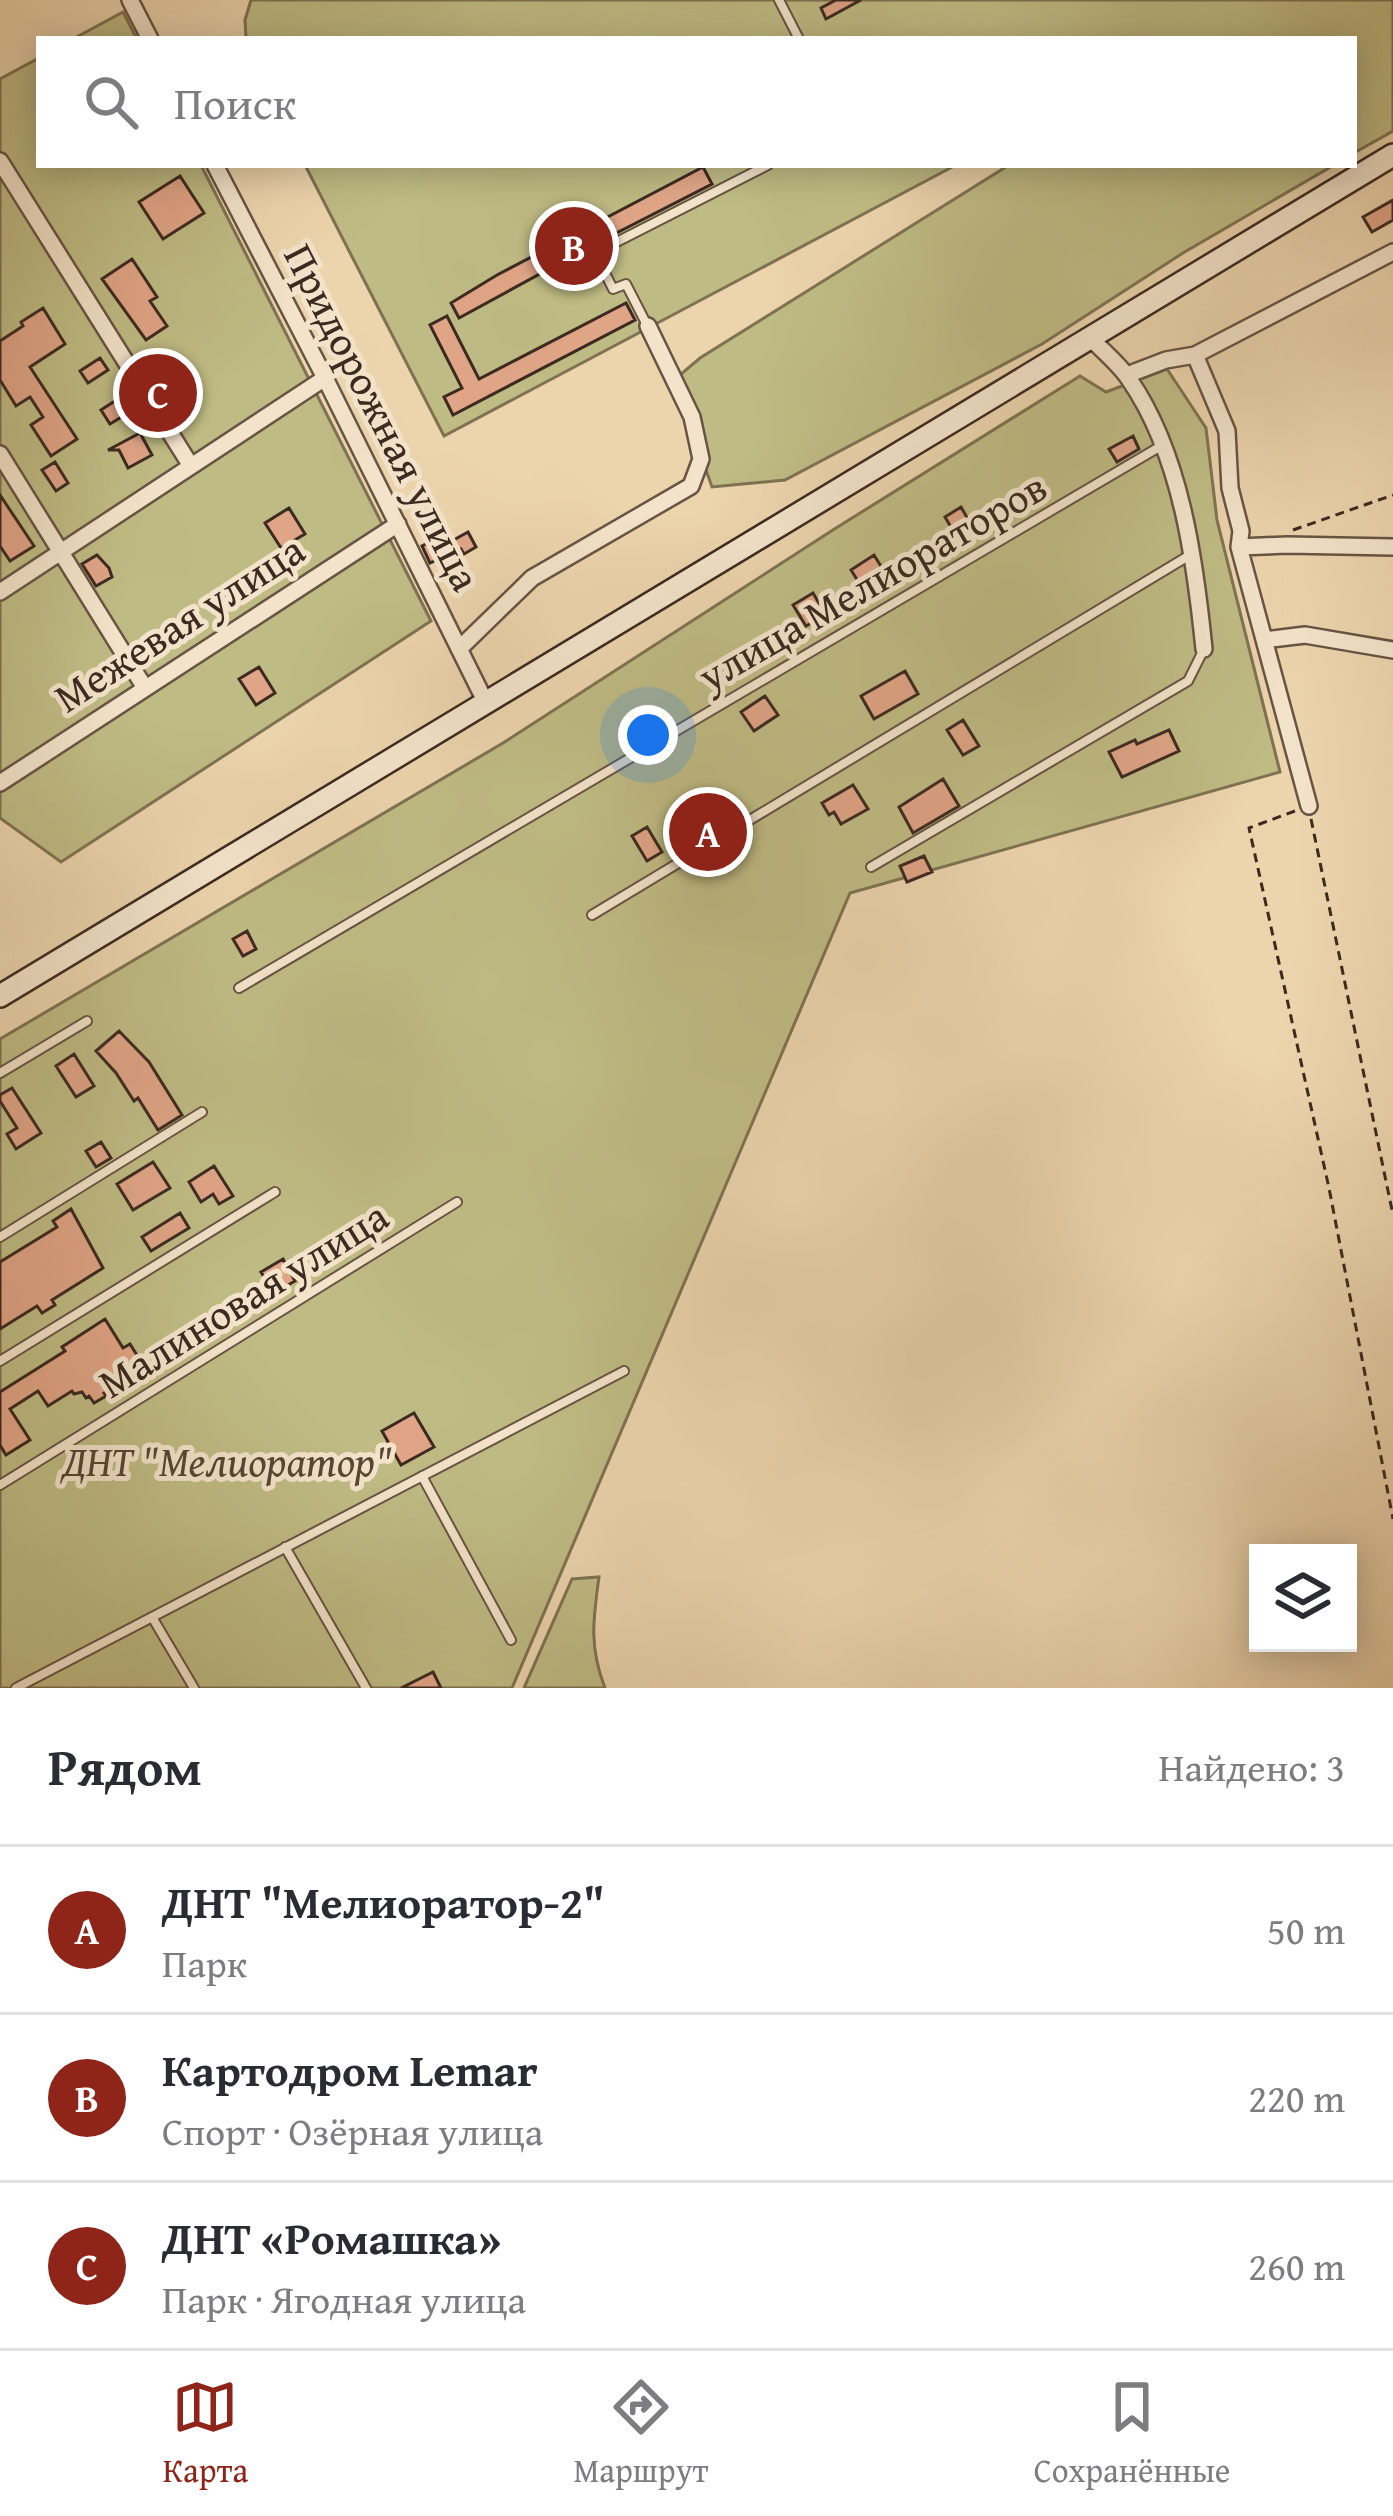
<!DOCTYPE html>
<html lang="ru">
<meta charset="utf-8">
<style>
:root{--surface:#fff;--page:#f2f2f3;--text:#2b2b33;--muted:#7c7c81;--line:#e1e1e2;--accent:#8f2418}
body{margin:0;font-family:"Gentium Book Plus",serif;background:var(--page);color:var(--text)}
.controls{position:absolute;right:36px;bottom:36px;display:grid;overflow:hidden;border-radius:0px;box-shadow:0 6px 30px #0003}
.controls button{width:108px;height:108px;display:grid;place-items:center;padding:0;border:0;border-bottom:3px solid var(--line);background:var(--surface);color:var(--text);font:60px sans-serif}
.you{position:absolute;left:648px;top:735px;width:42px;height:42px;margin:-30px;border:9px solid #fff;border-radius:50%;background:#1a73e8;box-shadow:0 0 0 18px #1a73e833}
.badge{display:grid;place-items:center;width:78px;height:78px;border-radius:50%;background:var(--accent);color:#fff;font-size:39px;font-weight:700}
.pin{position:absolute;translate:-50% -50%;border:6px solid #fff;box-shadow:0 3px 12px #0006}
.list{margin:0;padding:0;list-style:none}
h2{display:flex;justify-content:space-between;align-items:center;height:156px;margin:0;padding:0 48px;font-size:51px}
h2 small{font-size:39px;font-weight:400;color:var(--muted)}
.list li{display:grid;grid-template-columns:78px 1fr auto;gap:36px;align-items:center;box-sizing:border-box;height:168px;padding:0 48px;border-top:3px solid var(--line)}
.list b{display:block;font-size:45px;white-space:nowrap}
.list p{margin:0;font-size:39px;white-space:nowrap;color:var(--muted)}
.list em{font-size:39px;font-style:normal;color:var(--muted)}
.icon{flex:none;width:66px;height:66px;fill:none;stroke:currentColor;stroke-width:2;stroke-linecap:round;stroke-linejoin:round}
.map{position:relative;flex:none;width:1393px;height:1688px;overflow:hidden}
.search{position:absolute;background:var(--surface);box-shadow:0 6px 30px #0003;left:36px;right:36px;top:36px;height:132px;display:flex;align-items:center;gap:30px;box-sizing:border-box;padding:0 42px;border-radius:0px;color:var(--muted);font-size:45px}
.sheet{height:660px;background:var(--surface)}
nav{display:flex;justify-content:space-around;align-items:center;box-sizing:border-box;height:168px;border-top:3px solid var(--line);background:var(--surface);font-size:33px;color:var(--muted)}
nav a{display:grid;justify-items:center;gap:6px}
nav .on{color:var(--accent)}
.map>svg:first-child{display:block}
</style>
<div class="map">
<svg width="1393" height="1688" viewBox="0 0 1393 1688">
<rect width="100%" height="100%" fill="#ecd4ad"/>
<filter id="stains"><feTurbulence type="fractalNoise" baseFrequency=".00167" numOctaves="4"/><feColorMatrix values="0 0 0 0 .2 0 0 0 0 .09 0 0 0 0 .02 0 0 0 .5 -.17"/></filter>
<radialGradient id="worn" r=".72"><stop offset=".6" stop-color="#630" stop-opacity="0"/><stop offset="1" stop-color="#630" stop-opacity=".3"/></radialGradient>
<!-- green -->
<path fill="#bfbb84" stroke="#7e7252" stroke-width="3" d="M251,0H1393V131L1354,153V39H246L245,20Z
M123,12L137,39H73Z
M39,58V165H201L431,621L61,862L0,818V79Z
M305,165H956L444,436Z
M1009,165H1334L1183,253L1042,344L785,480L712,487L674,380L700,358Z
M1167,369L1206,428L1217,520L1280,772L850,893L512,1688H0V1039L503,743L836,528L1080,376L1106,392Z
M599,1577C593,1620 589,1647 605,1688H524L572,1579Z"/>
<!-- building -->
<path fill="#e0a587" stroke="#3c2a21" stroke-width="3" d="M836,0H861L826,19L821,8Z
M703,167L712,184L591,246L459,318L451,303L497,275Z
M180,176L204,213L163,239L139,202Z
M1393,200V220L1372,232L1363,217Z
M132,259L157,297L150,301L167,326L146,340L102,279Z
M626,303L635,320L453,415L444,397L462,388L430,325L447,316L479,379Z
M43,308L65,344L30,367L77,439L51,456L31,425L43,417L30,397L16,406L0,380V341L23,326L21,322Z
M100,358L108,370L88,383L80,371Z
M118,399L128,413L110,424L101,410Z
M140,433L152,455L128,468L119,450H108Z
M1133,436L1139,449L1117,462L1109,449Z
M55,462L68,483L56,491L42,470Z
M0,495L34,546L10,561L0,546Z
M961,507L977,535L961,544L945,517Z
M289,508L305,534L281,548L265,523Z
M468,532L476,547L464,554L461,549L430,563L422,546L446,534L450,542Z
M97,555L109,568L112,577L96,586L82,564Z
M874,555L887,576L876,582L880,589L868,597L851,570Z
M813,593L826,615L806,626L793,605Z
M259,667L275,693L256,705L239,679Z
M905,671L918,694L874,719L861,696Z
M765,696L778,715L754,731L741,712Z
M963,720L979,746L963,755L947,730Z
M1169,730L1179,751L1122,777L1109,752L1135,740L1137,744Z
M943,779L959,806L913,833L899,807Z
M853,785L868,809L841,824L834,812L829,815L822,803Z
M647,827L662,852L647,861L632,836Z
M924,856L932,872L907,882L900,866Z
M247,931L256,949L243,956L233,939Z
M119,1031L149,1062L182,1115L158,1130L138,1098L134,1101L116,1073L96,1051Z
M74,1054L94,1086L76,1097L56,1066Z
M12,1088L41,1133L16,1149L7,1134L17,1128L0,1101V1095Z
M101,1142L111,1158L96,1167L86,1151Z
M153,1162L170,1188L133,1210L117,1184Z
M214,1166L233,1196L219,1204L213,1194L201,1202L189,1182Z
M71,1209L103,1268L52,1300L55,1305L42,1313L37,1306L0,1329V1262L57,1227L53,1221Z
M180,1213L189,1228L151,1251L142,1237Z
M283,1259L295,1281L274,1293L261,1272Z
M105,1319L123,1348L130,1344L145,1368L104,1393L106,1396L94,1403L89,1396L86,1398L82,1392L74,1394L72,1391L48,1406L38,1391L10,1409L30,1440L6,1455L0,1445V1392L65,1351L62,1347Z
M414,1413L434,1447L401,1465L382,1431Z
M433,1672L441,1688H401Z"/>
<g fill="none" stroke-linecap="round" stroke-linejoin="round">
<defs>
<path id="service" d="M779,0L799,39
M647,325L626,284L613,289L595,253L768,165
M871,867L1188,681L1203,651
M592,915L1190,555
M239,988L1161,446
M0,1073L87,1021
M0,1237L202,1112
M0,1361L275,1192
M422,1476L511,1640
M0,1485L457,1202
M285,1547L366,1688
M152,1617L194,1688
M16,1688L624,1371"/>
<path id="minor" d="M130,0L150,39
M0,161L191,466
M215,165L325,378L485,701
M1090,338C1103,351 1119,364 1129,379C1181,454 1195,560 1204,649
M1195,355L1227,431L1230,488L1241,531L1239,547L1309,806
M1127,375L1166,360L1195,355L1393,252
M0,454L145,688
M1239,547L1287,545L1393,547
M0,592L325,378
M1264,640L1305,635L1393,650
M459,649L532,578L691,486L701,459L692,417L648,326
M0,783L398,524"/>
<path id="secondary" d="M0,996L1393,155"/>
</defs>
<!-- service casing -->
<use href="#service" stroke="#685444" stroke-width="12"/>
<!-- minor casing -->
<use href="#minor" stroke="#685444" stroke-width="20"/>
<!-- secondary casing -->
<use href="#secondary" stroke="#3c2a21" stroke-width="26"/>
<!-- path -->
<path stroke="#3c2a21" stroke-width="3" stroke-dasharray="9 6" stroke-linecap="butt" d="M1293,530L1393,495
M1295,811L1249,828L1329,1188L1393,1519
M1311,819L1393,1215"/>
<!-- service -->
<use href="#service" stroke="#f3e3ca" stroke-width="8"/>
<!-- minor -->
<use href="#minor" stroke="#f3e3ca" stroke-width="15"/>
<!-- secondary -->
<use href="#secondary" stroke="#f3e3ca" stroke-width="21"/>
</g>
<g text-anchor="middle" stroke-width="10" stroke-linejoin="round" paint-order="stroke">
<!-- street labels -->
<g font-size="42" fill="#3c2a21" stroke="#f3e3ca">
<text transform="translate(383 417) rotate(63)" y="15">Придорожная улица</text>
<text transform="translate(872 581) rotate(-30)" y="15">улица Мелиораторов</text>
<text transform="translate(179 623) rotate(-33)" y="15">Межевая улица</text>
<text transform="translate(243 1299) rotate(-32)" y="15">Малиновая улица</text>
</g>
<!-- park labels -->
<g font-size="42" font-style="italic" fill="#564735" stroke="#f3e3ca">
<text x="227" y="1476">ДНТ "Мелиоратор"</text>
</g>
</g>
<rect width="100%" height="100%" filter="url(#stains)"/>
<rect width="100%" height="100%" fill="url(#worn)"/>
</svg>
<div class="controls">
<button><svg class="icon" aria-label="layers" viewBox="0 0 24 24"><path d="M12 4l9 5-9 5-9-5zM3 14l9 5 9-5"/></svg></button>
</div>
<div class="you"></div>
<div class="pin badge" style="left:708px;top:832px">A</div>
<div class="pin badge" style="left:574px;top:246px">B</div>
<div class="pin badge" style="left:158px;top:393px">C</div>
<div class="search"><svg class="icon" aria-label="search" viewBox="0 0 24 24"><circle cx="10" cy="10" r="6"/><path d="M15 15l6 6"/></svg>Поиск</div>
</div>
<section class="sheet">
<h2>Рядом<small>Найдено: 3</small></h2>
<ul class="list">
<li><span class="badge">A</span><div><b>ДНТ &quot;Мелиоратор-2&quot;</b><p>Парк</p></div><em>50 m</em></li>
<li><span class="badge">B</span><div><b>Картодром Lemar</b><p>Спорт · Озёрная улица</p></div><em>220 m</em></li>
<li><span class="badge">C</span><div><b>ДНТ «Ромашка»</b><p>Парк · Ягодная улица</p></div><em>260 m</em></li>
</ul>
</section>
<nav>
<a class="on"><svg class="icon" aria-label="map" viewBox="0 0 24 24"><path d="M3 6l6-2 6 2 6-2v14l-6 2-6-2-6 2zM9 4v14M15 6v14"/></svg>Карта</a>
<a><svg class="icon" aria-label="directions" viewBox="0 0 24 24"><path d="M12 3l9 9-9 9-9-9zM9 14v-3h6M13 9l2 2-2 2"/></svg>Маршрут</a>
<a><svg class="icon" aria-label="saved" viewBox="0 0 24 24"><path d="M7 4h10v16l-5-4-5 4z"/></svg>Сохранённые</a>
</nav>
